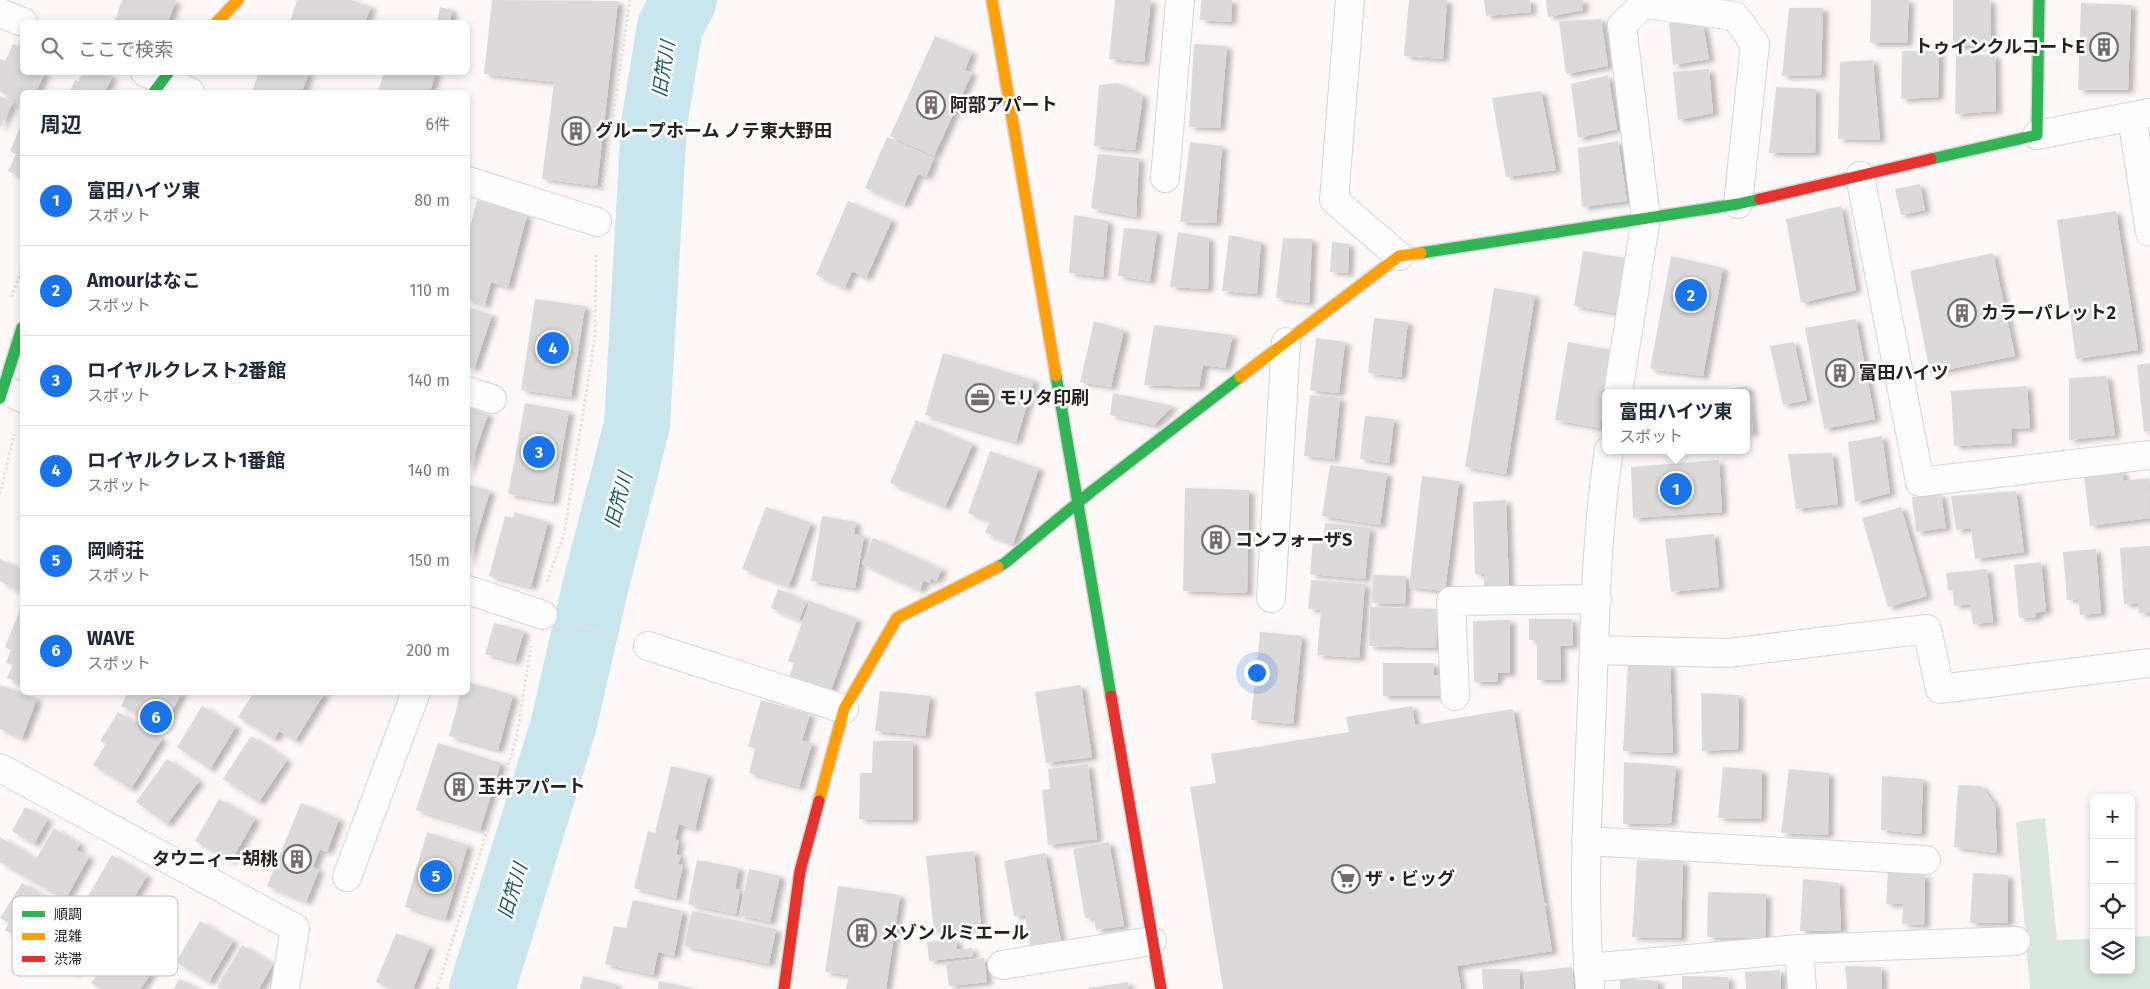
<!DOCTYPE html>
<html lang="ja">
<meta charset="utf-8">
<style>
:root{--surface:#fff;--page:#f6f6f7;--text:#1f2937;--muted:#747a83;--line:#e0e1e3;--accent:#1a73e8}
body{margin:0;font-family:"Fira Sans","Noto Sans JP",sans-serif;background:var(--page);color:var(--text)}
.controls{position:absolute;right:15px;bottom:15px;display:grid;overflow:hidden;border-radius:8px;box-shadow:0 2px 8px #0003}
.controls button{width:45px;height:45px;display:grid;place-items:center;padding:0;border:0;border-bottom:1px solid var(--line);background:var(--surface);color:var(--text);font:25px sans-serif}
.you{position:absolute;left:1256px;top:672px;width:18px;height:18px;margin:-12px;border:4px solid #fff;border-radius:50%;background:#1a73e8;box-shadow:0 0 0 8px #1a73e833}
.badge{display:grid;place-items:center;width:32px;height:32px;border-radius:50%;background:var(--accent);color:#fff;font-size:16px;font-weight:700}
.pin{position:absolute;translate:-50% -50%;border:2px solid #fff;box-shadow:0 1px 5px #0006}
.popup{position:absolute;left:1602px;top:389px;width:148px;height:65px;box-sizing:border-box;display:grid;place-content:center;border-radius:8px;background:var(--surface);filter:drop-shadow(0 1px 4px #0005);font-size:16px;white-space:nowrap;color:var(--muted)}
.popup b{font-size:19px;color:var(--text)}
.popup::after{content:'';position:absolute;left:50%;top:100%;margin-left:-10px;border:10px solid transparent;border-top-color:var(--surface)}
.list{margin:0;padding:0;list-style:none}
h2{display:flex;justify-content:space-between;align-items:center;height:65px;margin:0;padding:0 20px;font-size:21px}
h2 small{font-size:16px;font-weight:400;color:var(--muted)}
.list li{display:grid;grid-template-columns:32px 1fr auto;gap:15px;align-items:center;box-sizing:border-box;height:90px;padding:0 20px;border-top:1px solid var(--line)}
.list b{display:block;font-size:19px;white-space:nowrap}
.list p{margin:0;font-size:16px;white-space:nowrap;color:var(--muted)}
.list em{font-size:16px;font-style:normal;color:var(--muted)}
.icon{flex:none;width:28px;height:28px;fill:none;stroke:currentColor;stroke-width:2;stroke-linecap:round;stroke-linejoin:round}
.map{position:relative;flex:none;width:2150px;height:989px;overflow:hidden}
.search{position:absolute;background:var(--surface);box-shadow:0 2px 8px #0003;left:20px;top:20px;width:450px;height:55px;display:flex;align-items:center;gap:12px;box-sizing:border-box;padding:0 18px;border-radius:8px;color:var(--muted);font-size:19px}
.panel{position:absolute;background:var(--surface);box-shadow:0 2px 8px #0003;left:20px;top:90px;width:450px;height:605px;border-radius:8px}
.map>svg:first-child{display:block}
</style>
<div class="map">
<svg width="2150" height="989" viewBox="0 0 2150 989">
<defs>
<filter id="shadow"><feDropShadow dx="5.5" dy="3" stdDeviation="2.5" flood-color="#0004"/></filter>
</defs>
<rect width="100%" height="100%" fill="#fcf8f7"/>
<!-- green -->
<path fill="#dbe6dd" d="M2045,818L2057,940L2094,939V970H2131V937L2150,936V989H2030L2016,822Z"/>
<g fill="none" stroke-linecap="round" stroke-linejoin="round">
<!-- river -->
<path stroke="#c9e6ef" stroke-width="66" d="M482,989L563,727L596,584L637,425L654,124L670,27L684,0"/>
</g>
<!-- building -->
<path fill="#dcd9db" filter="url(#shadow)" d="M122,0H176L168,22H121L115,20Z
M297,0H351L371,7L365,22H290Z
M492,0L618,1L597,186L542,179L554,82L484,74Z
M1115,0H1151L1144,62L1109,59Z
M1201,0H1232L1231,22L1200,20Z
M1409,0H1447L1443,59L1404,56Z
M1484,0H1530L1531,12L1486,16Z
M1546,0H1583V10L1548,17Z
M1871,0H1909L1907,43H1870Z
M1953,0H1990L1991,44L1953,47Z
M2081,3L2131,5L2128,90H2078Z
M440,7L452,10L450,22H437Z
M1789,8H1823L1821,75L1782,76Z
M1601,19L1608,66L1566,74L1559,21Z
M1687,22L1703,25L1709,59L1673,65L1669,23Z
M935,36L972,52L965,70L972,73L934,156L890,136Z
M22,37V72H45L36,92H22V103L0,92V59L5,61L13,44L18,46Z
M1194,44L1227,46L1220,128L1189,127Z
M1902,51H1939L1938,97L1901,99Z
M1956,55H1995L1996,111L1955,114Z
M1873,60L1880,140L1838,139L1840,62Z
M1709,69L1713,113L1678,120L1673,72Z
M82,72H102L112,77L105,92H64L65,89L70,91L75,80L78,82Z
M259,72H309L302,92H252Z
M384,72H436L430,92H378Z
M1608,75L1617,129L1578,138L1571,84Z
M1118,83L1143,96L1135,150L1094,146L1099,85Z
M1776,87L1816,89L1815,153H1769Z
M1541,91L1556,170L1506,177L1492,98Z
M0,96L13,102L0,129Z
M22,123V178L8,171L16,154L10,151Z
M887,137L934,158L926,177L918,174L904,205L865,188Z
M1618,141L1627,201L1582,207L1578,148Z
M1190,142L1222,146L1216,223L1180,222Z
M1098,154L1139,158L1136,217L1091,208Z
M1920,184L1925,210L1901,215L1895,189Z
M477,200L527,215L508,287L491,282L485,305L468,300V235Z
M848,201L892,220L866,278L852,271L845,288L816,275Z
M1841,206L1856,290L1801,303L1786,219Z
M2116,211L2138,350L2076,359L2057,220Z
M1074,215L1108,221L1103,277L1069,273Z
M1124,228L1157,231L1150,281L1118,276Z
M1178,232L1209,238L1208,289L1170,287Z
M1229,235L1261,242L1257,294L1222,291Z
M1283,238L1312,239L1309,303L1276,298Z
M1332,242L1349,244L1348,273L1330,272Z
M1583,251L1631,259L1622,314L1574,306Z
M1993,253L2015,356L1930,373L1910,271Z
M1671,256L1723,268L1703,376L1650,369Z
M1494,288L1535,295L1506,474L1465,467Z
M535,299L585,306L571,397L521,390Z
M468,307L492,315L474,369L468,367Z
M1374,318L1408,322L1401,377L1368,373Z
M1856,319L1875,419L1824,429L1805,328Z
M1094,321L1124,330L1111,387L1080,382Z
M1154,325L1233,335L1225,368L1203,365L1199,387L1144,385Z
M1316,338L1345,342L1339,393L1310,390Z
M1568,342L1613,350L1600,428L1555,420Z
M1794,342L1807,400L1783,405L1770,346Z
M943,353L1034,380L1016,442L925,415Z
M2150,363V431L2144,432L2137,365Z
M2107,376L2115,435L2069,440V378Z
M1748,386L1753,433H1746V393H1701Z
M2027,386L2030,428L2011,429L2012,443L1954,446L1951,391Z
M1113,393L1173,406L1154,425L1110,415Z
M1310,395L1340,398L1334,459L1304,456Z
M525,403L569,411L553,502L508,494Z
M468,407L488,414L468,473Z
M1365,416L1394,419L1389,463L1360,459Z
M916,420L973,444L945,507L890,483Z
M1882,436L1890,493L1855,502L1848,442Z
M990,451L1039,468L1013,544L985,533L990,521L968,513Z
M1832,453L1838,504L1796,509L1788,454Z
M1719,460L1722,512L1633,518L1631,467Z
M1330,465L1387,473L1380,525L1322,516Z
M2122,471L2124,481L2149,478L2150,518L2090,526L2084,476Z
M1422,476L1459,481L1445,591L1409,587Z
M468,484L490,491L468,564Z
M1185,488L1249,490L1247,593L1183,591Z
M2016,491L2024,552L1975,559L1971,528L1956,530L1951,496Z
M1941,494L1946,528L1916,532L1912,497Z
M1506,500L1509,587L1484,588V574H1475L1473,502Z
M766,507L811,523L789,586L742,569Z
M1901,507L1927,596L1888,607L1862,518Z
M514,512L548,522L531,587L489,576L505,516L513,518Z
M822,516L856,522L854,534L864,536L855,588L811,581Z
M1325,523L1370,528L1365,579L1310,574L1313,538L1323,539Z
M1714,534L1719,587L1671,592L1665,539Z
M873,538L942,569L936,581L931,578L929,583L924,580L920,590L862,564Z
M2150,546V612L2139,613L2138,603L2124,604L2120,548Z
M2096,549L2101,613L2080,615L2078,599L2067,600L2063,552Z
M0,559L22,570V586L20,592L0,581Z
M2041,562L2046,611L2036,613V617L2019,618L2014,565Z
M1987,569L1993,622L1973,624L1970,604L1954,606L1953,590H1948L1946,573Z
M1373,575L1406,576L1405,604L1372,603Z
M1311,580L1365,584L1359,658L1317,655L1321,610L1308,609Z
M778,589L807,601L799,620L771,608Z
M810,601L857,619L830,693L789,678L794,663L788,661Z
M22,605V684L7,678L13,665L6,663L11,650L5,647Z
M1370,607L1437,609L1436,648L1369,646Z
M1529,619H1572L1573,645L1560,646L1561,680H1537V640H1529Z
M1510,620V673H1498L1497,682H1474L1473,621Z
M494,623L524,631L515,662L485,654Z
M1260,632L1302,636L1293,724L1251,720Z
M1628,662L1670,664L1673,753L1623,751Z
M1383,663H1434V675H1440V696H1383Z
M468,682L513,695L498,750L449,736L461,692H468Z
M0,685L37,699L22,738L0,729Z
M1081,685L1092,757L1046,763L1035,692Z
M880,691L930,696L925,736L875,731Z
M128,692H182L163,728L121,706Z
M254,692H323L324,694L295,741L279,731L274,739L238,717Z
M1701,693L1739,695L1738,749L1702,751Z
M761,700L810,714L802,741L812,743L799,787L749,773L755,749L748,746Z
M202,706L236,727L210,769L177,747Z
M1412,706L1415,725L1513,709L1552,951L1457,966L1461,989H1223L1190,787L1216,783L1211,754L1349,732L1346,717Z
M118,712L162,739L131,789L93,765L106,744L100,741Z
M251,736L287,760L259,802L223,779Z
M873,741H913V820L859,819L860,773H872Z
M438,743L501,763L480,830L416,810Z
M167,759L199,781L167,824L136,802Z
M1624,762L1676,766L1671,823L1623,824Z
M1088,764L1097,839L1048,845L1042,790L1050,789L1048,769Z
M671,766L708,775L695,829L679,824L675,839L679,841L676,855H681L678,864L683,865L676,898L634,888L648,831L655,833Z
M1723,767L1762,770L1761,819L1718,818Z
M1789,769L1829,773L1828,835L1781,833Z
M1882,776L1923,779L1921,834L1881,830Z
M1958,785L1981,786L1995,805L1997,853L1954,847Z
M219,799L255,819L231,861L195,841Z
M301,803L339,819L327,852L320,849L313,867L319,870L306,902L267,886Z
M25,807L48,819L34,844L12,831Z
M54,828L80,844L77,850L89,857L65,900L0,862V837L36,859Z
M427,832L468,845L445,919L405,907Z
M1109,842L1124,926L1096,930L1094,917L1085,918L1073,849Z
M974,851L981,927L934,932L926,856Z
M1045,853L1061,942L1030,947L1025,915L1014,916L1004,861Z
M112,855L147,876L113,933L78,913Z
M697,860L739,868L735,889L740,890L736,914L688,904Z
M1637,860L1683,861L1681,938L1632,937Z
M749,869L780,876L770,922L739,915Z
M1888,871L1925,875L1924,925L1902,924L1903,904H1886Z
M1973,873L2008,875V923H1970Z
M1803,879L1839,883L1841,931H1800Z
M22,883L53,902L28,944L5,930L9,923L0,918Z
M838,886L900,895L886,989H846L849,975L825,972Z
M1708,892L1766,894L1765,938L1707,937Z
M633,900L683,911L674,956L658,952L653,975L605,964L614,926L626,928Z
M692,911L776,929L769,964L684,946Z
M70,913L101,936L74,974L54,960L59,954L47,945Z
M200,921L233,941L209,982L176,962Z
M396,933L430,946L413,989H393L376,982Z
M956,939L957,950L972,948L973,956L929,961L927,942Z
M242,945L273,964L259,989H221L217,987Z
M122,952L152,972L140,989H100L91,983L103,966L110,970Z
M984,958L987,982L949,986L946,963Z
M1845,966L1881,967L1882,989H1847Z
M1572,967L1574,989H1525L1523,972Z
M1482,969H1520V989H1483Z
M1780,970L1781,989H1746L1745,972Z
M583,976L616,984L615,989H580Z
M1682,976L1728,977L1729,989H1682Z
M1620,978L1658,981V989H1620Z
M179,979L199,989H174Z
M659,981L692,988V989H658Z
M1128,982L1129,989H1089L1088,988Z"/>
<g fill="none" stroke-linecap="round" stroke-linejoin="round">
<defs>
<path id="street" d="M1350,0L1334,200L1399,256
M0,13L23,22
M145,72L190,92
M2132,117L2150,232
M2037,135L2149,113
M1860,176L1920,482L2150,455
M1165,178L1180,0
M468,181L597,222
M0,387L22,398
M468,391L492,399
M1618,393L1646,218L1622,25L1644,4L1735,16L1755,44L1738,204
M468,590L543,615
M1271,598L1286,342
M648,646L844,709
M1594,650L1728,653L1927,629L1940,689L2150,663
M1455,696L1451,601L1597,599
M0,768L295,928L285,989
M1586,841L1926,860
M347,877L416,692
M1799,949L1802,989
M1002,965L1152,941
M1588,968L1799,949L2016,941
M1590,989C1582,894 1588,799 1592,704C1595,620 1596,534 1609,450"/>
<path id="fast" d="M154,92L169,72
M1931,159L2037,135L2039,0
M1421,253L1738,204L1760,199
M1056,376L1111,696
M0,398L22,328
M998,567L1005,563L1092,491L1240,377"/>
<path id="slow" d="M992,0L1056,376
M217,22L238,0
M1240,377L1399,256L1421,253
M819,801L844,709L897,618L998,567"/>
<path id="jam" d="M1760,199L1931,159
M1111,696L1161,989
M784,989L800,871L819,801"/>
</defs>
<!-- street casing -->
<use href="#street" stroke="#d9d4d2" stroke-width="30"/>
<!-- fast casing -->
<use href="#fast" stroke="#d9d4d2" stroke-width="14"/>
<!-- slow casing -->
<use href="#slow" stroke="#d9d4d2" stroke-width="14"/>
<!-- jam casing -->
<use href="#jam" stroke="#d9d4d2" stroke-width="14"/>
<!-- path -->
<path stroke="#e2e1e0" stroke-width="3" stroke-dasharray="2.5 2.5" stroke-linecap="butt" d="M602,190L630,0
M11,297L22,269
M0,494L14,434
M547,582L564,534L595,336L596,253
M574,624L616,636
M1544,905L1553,903
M437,989L516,740L531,646"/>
<!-- street -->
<use href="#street" stroke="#fffefe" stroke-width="28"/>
<!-- fast -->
<use href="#fast" stroke="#30b455" stroke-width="11"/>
<!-- slow -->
<use href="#slow" stroke="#ff9f0a" stroke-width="11"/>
<!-- jam -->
<use href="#jam" stroke="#e5322d" stroke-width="11"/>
</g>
<!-- icons -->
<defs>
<symbol id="building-ring" viewBox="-11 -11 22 22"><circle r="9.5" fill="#fff" stroke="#726d6b" stroke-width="1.5"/><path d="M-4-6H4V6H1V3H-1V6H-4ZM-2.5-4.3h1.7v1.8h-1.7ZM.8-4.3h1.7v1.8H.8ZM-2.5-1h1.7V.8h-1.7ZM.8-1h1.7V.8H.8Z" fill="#726d6b"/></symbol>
<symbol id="office-ring" viewBox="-11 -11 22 22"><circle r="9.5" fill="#fff" stroke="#726d6b" stroke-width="1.5"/><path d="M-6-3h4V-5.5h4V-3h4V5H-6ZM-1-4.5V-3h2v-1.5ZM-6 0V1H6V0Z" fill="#726d6b"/></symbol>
<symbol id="supermarket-ring" viewBox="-11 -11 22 22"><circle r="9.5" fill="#fff" stroke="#726d6b" stroke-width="1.5"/><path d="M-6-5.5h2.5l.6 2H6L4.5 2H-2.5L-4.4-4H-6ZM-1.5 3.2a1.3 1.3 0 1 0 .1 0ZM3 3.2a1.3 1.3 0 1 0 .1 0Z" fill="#726d6b"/></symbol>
</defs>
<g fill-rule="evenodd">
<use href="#building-ring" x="2088" y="31" width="32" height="32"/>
<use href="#building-ring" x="915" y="89" width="32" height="32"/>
<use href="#building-ring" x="560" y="115" width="32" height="32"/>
<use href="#building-ring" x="1946" y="297" width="32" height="32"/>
<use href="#building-ring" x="1824" y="357" width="32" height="32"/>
<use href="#office-ring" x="964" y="382" width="32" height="32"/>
<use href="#building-ring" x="1200" y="524" width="32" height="32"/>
<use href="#building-ring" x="443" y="771" width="32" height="32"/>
<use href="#building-ring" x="281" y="843" width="32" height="32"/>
<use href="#supermarket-ring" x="1330" y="863" width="32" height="32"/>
<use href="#building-ring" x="846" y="917" width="32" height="32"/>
</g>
<g text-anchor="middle" stroke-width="5" stroke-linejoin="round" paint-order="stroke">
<!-- poi labels -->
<g font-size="18" font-weight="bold" fill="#28221f" stroke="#fff" text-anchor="start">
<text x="2085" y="53" text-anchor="end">トゥインクルコートE</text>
<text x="950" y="111">阿部アパート</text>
<text x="595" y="137">グループホーム ノテ東大野田</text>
<text x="1981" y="319">カラーパレット2</text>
<text x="1859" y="379">富田ハイツ</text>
<text x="999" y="404">モリタ印刷</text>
<text x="1235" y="546">コンフォーザS</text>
<text x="478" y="793">玉井アパート</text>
<text x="278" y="865" text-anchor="end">タウニィー胡桃</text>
<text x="1365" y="885">ザ・ビッグ</text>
<text x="881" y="939">メゾン ルミエール</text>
</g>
<!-- water labels -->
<g font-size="19" font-style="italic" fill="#1a5363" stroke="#fff">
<text transform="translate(663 69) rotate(-81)" y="7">旧笊川</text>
<text transform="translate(618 500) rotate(-75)" y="7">旧笊川</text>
<text transform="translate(512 891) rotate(-73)" y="7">旧笊川</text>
</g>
</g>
<!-- legend -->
<rect x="12" y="896" width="166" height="80" rx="8" fill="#fff" stroke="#bebdbc" stroke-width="1"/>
<rect x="22" y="911" width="23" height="6" fill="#30b455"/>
<rect x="22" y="933" width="23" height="7" fill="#ff9f0a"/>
<rect x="22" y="956" width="23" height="6" fill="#e5322d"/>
<g font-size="14" fill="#28221f">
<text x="54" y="919">順調</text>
<text x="54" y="941">混雑</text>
<text x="54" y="964">渋滞</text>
</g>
</svg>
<div class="controls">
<button>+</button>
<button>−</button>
<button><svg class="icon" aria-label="locate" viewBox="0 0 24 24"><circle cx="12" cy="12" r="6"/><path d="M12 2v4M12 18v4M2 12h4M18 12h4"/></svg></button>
<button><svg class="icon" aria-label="layers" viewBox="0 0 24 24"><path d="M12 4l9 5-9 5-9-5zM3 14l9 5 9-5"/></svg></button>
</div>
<div class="you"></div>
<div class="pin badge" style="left:1676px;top:489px">1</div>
<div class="popup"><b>富田ハイツ東</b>スポット</div>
<div class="pin badge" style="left:1691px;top:295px">2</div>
<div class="pin badge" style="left:539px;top:452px">3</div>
<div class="pin badge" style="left:553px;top:348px">4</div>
<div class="pin badge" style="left:436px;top:876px">5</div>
<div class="pin badge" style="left:156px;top:717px">6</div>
<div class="search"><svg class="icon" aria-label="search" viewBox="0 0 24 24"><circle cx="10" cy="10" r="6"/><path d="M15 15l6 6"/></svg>ここで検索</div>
<section class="panel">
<h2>周辺<small>6件</small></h2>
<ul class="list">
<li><span class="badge">1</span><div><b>富田ハイツ東</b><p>スポット</p></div><em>80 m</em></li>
<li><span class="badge">2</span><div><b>Amourはなこ</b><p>スポット</p></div><em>110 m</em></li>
<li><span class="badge">3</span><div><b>ロイヤルクレスト2番館</b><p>スポット</p></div><em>140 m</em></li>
<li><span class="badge">4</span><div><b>ロイヤルクレスト1番館</b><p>スポット</p></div><em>140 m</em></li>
<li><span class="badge">5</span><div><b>岡崎荘</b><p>スポット</p></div><em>150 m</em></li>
<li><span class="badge">6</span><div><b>WAVE</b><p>スポット</p></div><em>200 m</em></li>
</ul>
</section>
</div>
